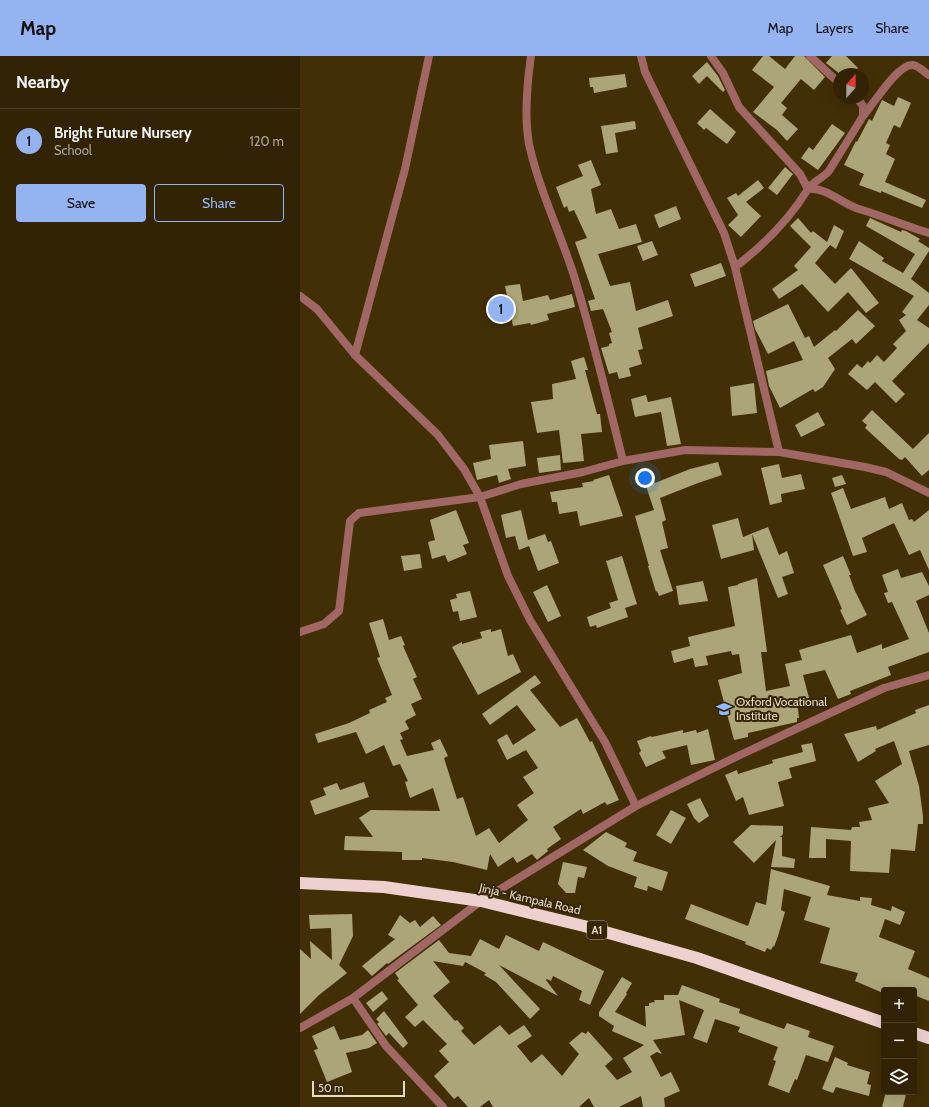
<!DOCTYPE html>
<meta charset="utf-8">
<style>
:root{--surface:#322304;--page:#3a2b0e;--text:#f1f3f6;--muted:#a8a49a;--line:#4d4026;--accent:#95b2f1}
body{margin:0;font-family:Cabin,sans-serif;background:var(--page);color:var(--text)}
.controls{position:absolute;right:12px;bottom:12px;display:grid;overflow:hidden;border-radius:4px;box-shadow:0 4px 16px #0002}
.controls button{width:36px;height:36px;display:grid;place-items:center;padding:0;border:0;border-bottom:1px solid var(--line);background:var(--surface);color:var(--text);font:20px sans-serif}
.compass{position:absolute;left:533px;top:12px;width:36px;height:36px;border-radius:50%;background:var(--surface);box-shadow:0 4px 16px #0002;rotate:21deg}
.scale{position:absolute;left:12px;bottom:10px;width:93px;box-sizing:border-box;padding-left:4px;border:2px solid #e7dbc6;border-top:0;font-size:11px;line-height:14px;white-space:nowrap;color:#e7dbc6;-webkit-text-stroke:3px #352608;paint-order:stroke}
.you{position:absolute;left:345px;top:422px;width:14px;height:14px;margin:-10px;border:3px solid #fff;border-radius:50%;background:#1a73e8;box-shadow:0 0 0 6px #1a73e833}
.badge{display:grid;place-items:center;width:26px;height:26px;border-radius:50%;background:var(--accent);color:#111;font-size:13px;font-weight:700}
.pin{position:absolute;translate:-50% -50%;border:2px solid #fff;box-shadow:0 1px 4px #0006}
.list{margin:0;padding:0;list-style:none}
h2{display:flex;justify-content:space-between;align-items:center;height:52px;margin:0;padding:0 16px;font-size:17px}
h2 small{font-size:13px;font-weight:400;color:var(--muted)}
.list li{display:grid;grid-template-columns:26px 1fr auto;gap:12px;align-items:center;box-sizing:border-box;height:64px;padding:0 16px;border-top:1px solid var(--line)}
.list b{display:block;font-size:15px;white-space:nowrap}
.list p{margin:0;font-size:13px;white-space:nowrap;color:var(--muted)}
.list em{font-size:13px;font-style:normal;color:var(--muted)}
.actions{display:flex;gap:8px;padding:12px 16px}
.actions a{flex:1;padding:9px 0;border:1px solid var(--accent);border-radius:4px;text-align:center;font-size:14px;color:var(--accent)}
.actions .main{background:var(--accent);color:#111}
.icon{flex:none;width:22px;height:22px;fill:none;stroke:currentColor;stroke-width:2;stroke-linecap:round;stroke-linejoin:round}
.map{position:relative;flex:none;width:629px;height:1051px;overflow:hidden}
header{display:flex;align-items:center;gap:24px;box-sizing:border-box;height:56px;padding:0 20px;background:var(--accent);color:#111}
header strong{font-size:19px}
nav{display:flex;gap:22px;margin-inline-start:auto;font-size:14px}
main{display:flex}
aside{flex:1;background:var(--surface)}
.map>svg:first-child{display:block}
</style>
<header>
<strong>Map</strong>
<nav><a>Map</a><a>Layers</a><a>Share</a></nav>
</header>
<main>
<aside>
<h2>Nearby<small></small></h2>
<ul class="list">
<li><span class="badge">1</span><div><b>Bright Future Nursery</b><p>School</p></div><em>120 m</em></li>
</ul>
<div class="actions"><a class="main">Save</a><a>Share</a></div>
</aside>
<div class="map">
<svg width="629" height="1051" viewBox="0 0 629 1051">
<rect width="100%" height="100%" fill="#432f05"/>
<!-- building -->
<path fill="#aba577" d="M463,0H469L485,13L495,0H504L525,21L514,34L501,23L481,47L487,52L482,59L498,73L487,85L477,74L453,56L474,31L452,14Z
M532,0H546L558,12L553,18H540L526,7Z
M407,6L418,20L425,34L423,36L407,20L399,28L392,20Z
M325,18L327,31L294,37L293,31H290L289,22Z
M598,41L611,47L600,72L594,69L586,87L590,89L586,98L595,103L585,126L626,144L622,152L581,135V137L559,129L564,118L544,109L556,85L557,86L569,63L572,65L582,44L594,50Z
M410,53L436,76L427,88L406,72L404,74L397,67Z
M335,65L336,73L315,77L318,96L306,98L301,70Z
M532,68L545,77L518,114L501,102L509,91L513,94Z
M291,104L301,129L291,133L296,158L311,153L319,173L336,168L342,186L298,198L310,230L330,226L336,255L368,244L373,260L338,272L343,293L338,294L342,308L329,312L331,320L319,323L317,316L309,318L301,292L309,290V288L312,287L309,277L312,276L303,253L291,255L288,245L295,243L275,186L287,182L274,154L269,156L267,150L264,152L256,131L283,120L278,109Z
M485,111L493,118L477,139L468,132Z
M458,124L464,132L446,146L461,160L441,181L428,169L438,159L427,142L436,137L438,140Z
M376,150L381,163L359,172L354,159Z
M498,162L511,177L513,175L527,186L534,169L544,175L536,193L530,189L515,207L535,228L551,212L579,247L566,257L548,236L528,256L502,228L479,243L472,233L498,214L494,210L511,191L490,170Z
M570,162L601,176L602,174L606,175L620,183L618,185L629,192V195L611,223L629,237V249L617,264L629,272V287L592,325L605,338L596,347L575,326L567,334L548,318L557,308L562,312L568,305L570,307L577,299L584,306L597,292L593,288L606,275L599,264L606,259L602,256L614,240L549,203L559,185L584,202L582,205L603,217L615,198L566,170Z
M352,185L358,199L343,205L337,190Z
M421,207L426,220L395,231L390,218Z
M220,228L223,245L248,239L250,244L272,238L275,251L247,258L249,264L231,269L230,267L213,270L205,230Z
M488,248L505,282L509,280L514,291L535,274L536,275L558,254L575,270L556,288L552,283L528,302L535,313L523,331L515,336L513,333L480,352L469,330L466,315L503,304L494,285L468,298L455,273L453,265Z
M284,301L288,314H285L297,358H300L302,376L281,378L284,405L263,407L259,374L237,377L231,346L253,343L252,328L276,323L271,305Z
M454,327L457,357L432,360L430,331Z
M346,339L348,346L371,341L381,388L367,390L361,356L335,361L331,343Z
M572,354L613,393L629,377V414L622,420L605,401L602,404L599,403L565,372L567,369L562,365Z
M518,356L525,369L501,381L495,369Z
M223,385L226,410L208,413L211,423L199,427L197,419L177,424L173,407L191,403L189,389Z
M260,399L261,414L239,417L237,402Z
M418,406L422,419L398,427L360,442L366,464L362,466L368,492L360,494L373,535L359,540L357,535L356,536L348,510H349L335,460L354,454L345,427L354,425L355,427L390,413Z
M479,408L482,422L501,418L505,433L481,438L482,446L470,449L461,412Z
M309,419L323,460L280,470L277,455L259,458L257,446H252L250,436L283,431L282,427L294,425L293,424Z
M542,419L546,428L535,431L532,422Z
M543,432L551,453L585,441L589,453L602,447L609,464L612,463L614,466L629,454V514L620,494L609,499L594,467L562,482L567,496L553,500L531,437Z
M156,454L169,487L163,489L167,498L148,506L145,499L132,503L128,486L135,484L130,464Z
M221,454L228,484L245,478L248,486L251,485L259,507L238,515L229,490L219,494L215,480L206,482L201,459Z
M438,462L443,481L468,471L479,499L487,495L494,517L482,521L488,538L478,542L452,478L454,494L421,503L412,469Z
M120,498L122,512L104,515L101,500Z
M322,500L337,548L325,552L328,561L297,572L296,569L290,571L287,561L311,552L309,547L318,544L306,505Z
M543,500L551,519H549L555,535L567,559L547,569L540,554L542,553L523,509Z
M598,513L601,522L622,516L629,530V539L616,545L629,577V596L588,611L591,619L550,635L551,638L538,643L525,614L503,619L509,642L497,646L499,662H497V666L448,677V681L434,684L418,624L442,617L439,598L432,599L431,595L406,600L408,609L395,611L393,602L374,607L371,595L390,590L388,581L435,570L428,531L438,529V528L457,522L467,596H461L466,635L490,630L485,608L502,604L499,594L551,579L557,597L582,588V593L609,583L592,546L588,547L584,537L588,536L582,519Z
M403,525L408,545L379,549L376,530Z
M247,529L261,560L248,566L233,536Z
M170,535L177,561L160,565L158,555L153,556L150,544L157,542L156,538Z
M83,563L89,584L101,580L105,589L103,590L117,621L113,623L122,643L111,648L116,659L105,665L109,673L100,677L103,683L100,684L107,700L134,694L131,687L140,683L148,700L144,702L157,743L163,741L176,780L189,772L199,787L228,764L217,749L234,737L223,721L238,712L226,694L207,704L197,684L207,678L213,689L236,674L217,649L190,669L182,658L235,619L241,627L230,634L260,671L277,662L290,686L292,685L319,744L307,749L305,746L283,758L281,753L253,771L261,783L247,793L248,795L237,804L232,798L217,807L213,801L198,811L190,798L187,814L153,806L122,802V804H102V796L44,794L45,780L73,781L59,762L71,754L140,755L133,732L110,742L105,726L108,725L100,708L93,710L84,689L66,698L56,676L18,687L15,678L49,667L70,657L69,654L87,646L85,642L92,639L77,602L80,601L69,567Z
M191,573V576L201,573L208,600L213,598L221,616L178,639L152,591L162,586V588L182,582L180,576Z
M629,649V689L609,695L619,730L623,760V768H618L615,795L591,793L589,817L550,815L551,785L526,783V802H509L511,771L551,774L552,771H560L559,766L572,764L568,752L589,747L575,725L602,708L594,685L575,693L576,695L558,706L544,678L576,670L577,674L616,657L615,654Z
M408,673L415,704L391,709L387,689L362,695L366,702L346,711L339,697L341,695L337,685L351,680L352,681L383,674V677L396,674L397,677Z
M512,687L516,705L489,712L492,722L478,726L484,750L449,759L443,741L436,745L425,719L437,714L438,718L473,707L472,704L503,696L501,689Z
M64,726L69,741L15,759L10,745L26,739L23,732L37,727L40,734Z
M400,742L409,760L399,767L394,762L387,748Z
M371,754L386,762L371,788L356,779Z
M451,769L483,770V778L480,781H482V800L495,803L494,812L471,811L476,784L454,807L433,786Z
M306,776L327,787L325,791L337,796L333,805L368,816L362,835L348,830L347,835L334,831L337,821L308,810L283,794Z
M263,806L287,811L284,822L278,821L275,837H266L258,828Z
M471,813L530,830L527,839L560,845V841L572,842L571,849L591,855L592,850L605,856L600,869L585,863L579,881L615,895L608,913L629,922V945L614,939V934H584L583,937L555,925L558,917L520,907L530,872L504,864L511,841L484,833L481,854L485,856L478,880L474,891L473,890L471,894L467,892L465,896L445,888L446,886L385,863L391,848L448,870L456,846L466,849Z
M52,858L53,880L39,909L47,917L19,939L0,958V893L11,903L10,885L32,904L31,872L10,873L9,859Z
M100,859L110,867L115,864L120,871L133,860L141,869L88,908L87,907L72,920L62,910L95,883L88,879Z
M206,879L239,895L243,886L304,915L290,949L279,944L282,935L253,920L251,925L247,923L246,924L258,940L199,909L240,953L230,963L196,926L184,919L186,917L165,906L163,910L133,905L150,926L133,940L155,965L157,964L164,972L161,975L174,989L200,969L209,979L224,969L232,980L217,990L231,1007L242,998L262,1020L279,998L269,987L282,976L286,978L288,975L313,1003L305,1010L317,1024L332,1016L323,1002L344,989L312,975L314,970L299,960V956L322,921L332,927L326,937L327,938L315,956L346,971L345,950H349V947L355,946L354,944H364V939H378L382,929L420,943L419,946L440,953L439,957L484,973L487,967L510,975L508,981L534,990L528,1006L506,999L497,1024L495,1023L489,1037L468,1029L476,1005L473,1004L478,991L438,976L440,971L415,963L407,987L393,982L404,954L379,944L385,979L353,984L362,998L357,996L350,1000L361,1021L371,1016L380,1035L364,1042L365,1051H343L341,1040L319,1051H294L289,1042L279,1051H193L189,1044L180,1051H168L158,1040L154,1043L134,1020L149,1006L139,995L147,988L123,964L115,971L105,961L118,949L97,924L99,923L95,917L139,884L149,897L171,900L180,883L199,893Z
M82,935L88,943L73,956L66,947Z
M84,955L108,987L103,992L89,977L86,980L77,968L79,966L76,963Z
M34,970L40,984L62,979L68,974L77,987L69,992L46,997L52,1016L27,1026L14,994L18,993L12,980Z
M535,1001L548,1007L547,1009L570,1016L567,1028L571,1029L569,1040L536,1031L533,1037L522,1033Z
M586,1036L606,1038L603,1051H582Z"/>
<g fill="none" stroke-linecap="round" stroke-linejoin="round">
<!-- street -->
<path stroke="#a06765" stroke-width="8" d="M231,0C227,28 224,60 229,88C239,134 261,178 275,223C293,283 308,344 323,405
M341,0L345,16L424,177L435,211L479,396
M411,0L423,17L439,51L500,118L508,133C489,164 464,189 435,211
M510,0L539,27
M557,42L563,50V60L529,115C523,122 512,126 508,133C527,131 542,148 559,153C583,160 605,170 629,177
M563,60C573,49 598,7 613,9C619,10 624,16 629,19
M0,240L17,253L55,299L138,379L164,413L180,441L208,520L230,564L305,686L336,750
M55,299L105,113L129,0
M0,576L24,568L39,555L50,465L59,457L180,441L221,428L283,416L323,405L385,394L479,396L565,411L586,416L629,437
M53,942L86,990L143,1051
M0,972L53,942L181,845L336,750L440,699L584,632L629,619"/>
<!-- highway -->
<path stroke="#eed1cf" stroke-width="12" d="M0,827L84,831L181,845L284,870L397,902L584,967
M614,977L629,982"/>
</g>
<!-- icons -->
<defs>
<symbol id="school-bare" viewBox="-9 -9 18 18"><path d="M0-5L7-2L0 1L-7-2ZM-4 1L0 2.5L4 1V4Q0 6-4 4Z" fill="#91b8fd" stroke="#352608" stroke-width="2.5" paint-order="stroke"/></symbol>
</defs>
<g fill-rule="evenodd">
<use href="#school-bare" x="413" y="642" width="22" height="22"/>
</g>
<g text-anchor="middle" stroke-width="4" stroke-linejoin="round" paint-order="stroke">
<!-- shield labels -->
<rect fill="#352608" stroke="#b2a58d" stroke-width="1" x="287" y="865" width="20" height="18" rx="3"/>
<g font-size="11" font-weight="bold" fill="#e7dbc6">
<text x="297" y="878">A1</text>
</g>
<!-- poi labels -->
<g font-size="12" fill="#e7dbc6" stroke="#352608" text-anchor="start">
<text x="436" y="650">Oxford Vocational<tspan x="436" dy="14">Institute</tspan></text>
</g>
<!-- street labels -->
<g font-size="12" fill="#e7dbc6" stroke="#352608">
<text transform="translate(230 843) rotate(13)" y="4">Jinja - Kampala Road</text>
</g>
</g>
</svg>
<div class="controls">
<button>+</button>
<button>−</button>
<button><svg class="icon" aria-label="layers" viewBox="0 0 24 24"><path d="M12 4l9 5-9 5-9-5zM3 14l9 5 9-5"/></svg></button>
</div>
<svg class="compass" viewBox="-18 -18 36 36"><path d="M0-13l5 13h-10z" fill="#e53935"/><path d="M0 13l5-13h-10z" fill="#a8a49a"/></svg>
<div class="scale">50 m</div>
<div class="you"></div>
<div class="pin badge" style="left:201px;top:253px">1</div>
</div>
</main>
